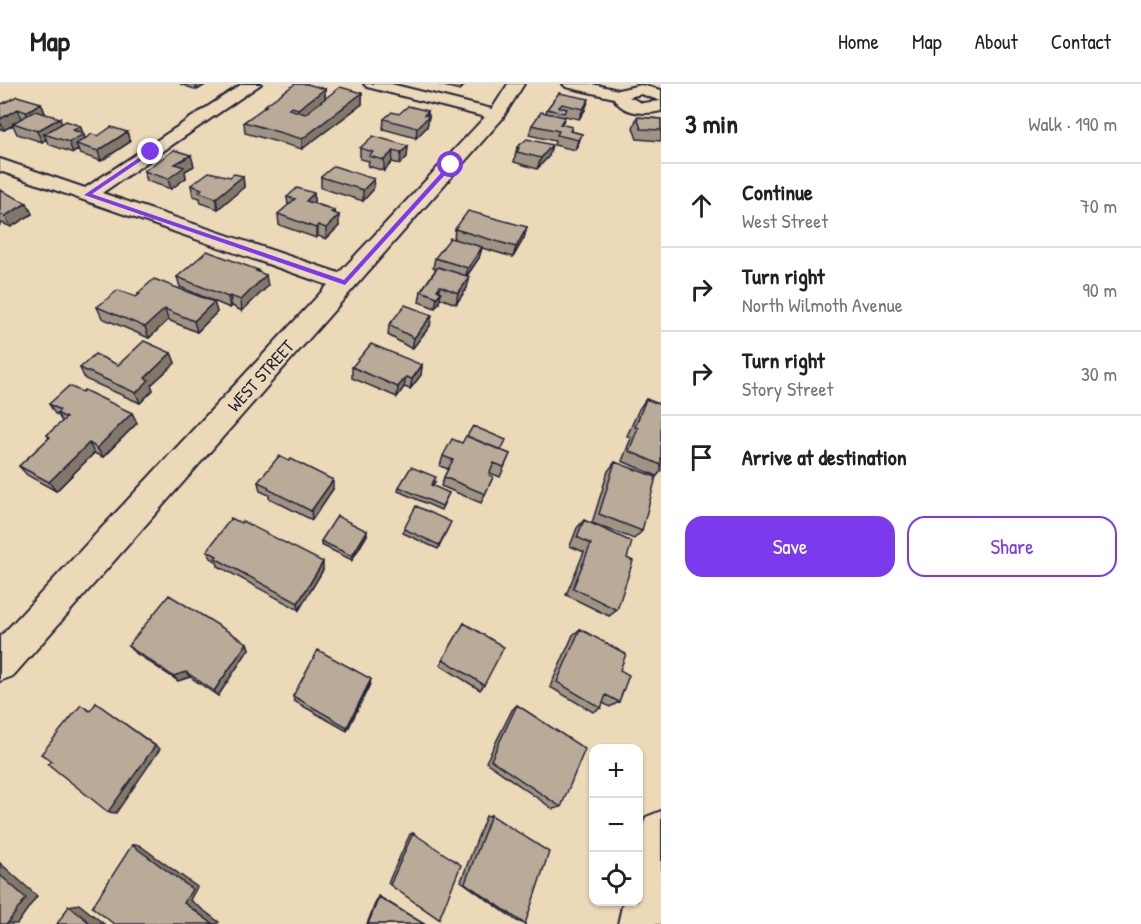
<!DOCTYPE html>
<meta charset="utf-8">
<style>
:root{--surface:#fff;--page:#f6f6f6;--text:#202124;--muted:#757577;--line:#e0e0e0;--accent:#7c3aed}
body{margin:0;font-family:"Patrick Hand",sans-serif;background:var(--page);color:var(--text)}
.controls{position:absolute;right:18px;bottom:18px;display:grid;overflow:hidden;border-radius:12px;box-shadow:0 2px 4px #0004}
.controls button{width:54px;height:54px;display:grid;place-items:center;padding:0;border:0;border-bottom:2px solid var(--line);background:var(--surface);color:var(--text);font:30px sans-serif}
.stop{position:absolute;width:18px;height:18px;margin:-14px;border:4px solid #7c3aed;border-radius:50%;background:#fff}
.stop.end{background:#7c3aed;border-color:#fff;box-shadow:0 2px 6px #0008}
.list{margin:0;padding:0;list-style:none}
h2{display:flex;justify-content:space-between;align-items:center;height:78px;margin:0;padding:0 24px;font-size:26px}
h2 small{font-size:20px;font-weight:400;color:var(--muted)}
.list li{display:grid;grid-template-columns:39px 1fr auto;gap:18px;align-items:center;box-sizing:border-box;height:84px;padding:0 24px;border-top:2px solid var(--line)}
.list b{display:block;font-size:22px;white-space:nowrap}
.list p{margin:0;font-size:20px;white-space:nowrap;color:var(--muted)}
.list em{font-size:20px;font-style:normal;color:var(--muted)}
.actions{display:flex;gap:12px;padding:18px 24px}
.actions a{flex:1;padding:14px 0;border:2px solid var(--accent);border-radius:18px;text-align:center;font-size:21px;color:var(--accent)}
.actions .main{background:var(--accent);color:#fff}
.icon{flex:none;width:33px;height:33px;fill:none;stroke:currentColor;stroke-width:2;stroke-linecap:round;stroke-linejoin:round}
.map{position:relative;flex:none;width:661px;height:840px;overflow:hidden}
header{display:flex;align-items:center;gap:36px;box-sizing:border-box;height:84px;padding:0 30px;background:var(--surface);border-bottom:2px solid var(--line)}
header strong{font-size:28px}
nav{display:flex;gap:33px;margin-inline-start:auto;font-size:21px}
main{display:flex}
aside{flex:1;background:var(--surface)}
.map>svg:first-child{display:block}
</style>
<header>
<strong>Map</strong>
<nav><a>Home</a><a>Map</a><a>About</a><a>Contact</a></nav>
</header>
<main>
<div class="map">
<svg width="661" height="840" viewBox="0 0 661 840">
<rect width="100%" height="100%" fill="#ebd9b7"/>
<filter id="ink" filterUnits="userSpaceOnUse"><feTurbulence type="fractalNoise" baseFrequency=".0167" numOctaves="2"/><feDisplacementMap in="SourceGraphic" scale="12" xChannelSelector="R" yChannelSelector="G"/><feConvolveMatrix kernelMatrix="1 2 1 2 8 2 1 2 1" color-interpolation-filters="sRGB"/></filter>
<g filter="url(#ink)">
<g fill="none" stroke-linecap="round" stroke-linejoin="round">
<defs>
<path id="minor" d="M242,0H261L102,109L339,189L485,33L367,3L364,0H391L492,25L508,0H524L502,35L13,592L0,597V553L328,201L0,87V75L85,104Z
M563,0H592L618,6L641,1L661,6V17L641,10L629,13L642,19L661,17V27C646,31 621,30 614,14L566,3Z
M661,727V840H618L623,818H638V756L646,733Z"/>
</defs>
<!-- minor casing -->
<use href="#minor" stroke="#22223b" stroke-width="4"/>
<!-- minor -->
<use href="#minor" fill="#ebd9b7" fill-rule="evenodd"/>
</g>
<!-- wall -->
<path fill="#9f9383" stroke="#22223b" stroke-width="1.5" d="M180,0H207L197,6Z
M439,0H466L460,6L439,1Z
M325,5V14L362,9V20L302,65L245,49L244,38L265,24L264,22Z
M559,9L585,26L579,35L565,32L562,41L572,43L571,47L582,50L578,60L575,66L554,61L555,57L529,51L532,41L546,29L547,25Z
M41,19L45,29V30L61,40L80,42L85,54L127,48L130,58L101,77L80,70L78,66L73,69L48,60L46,55L42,58L17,50L13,41L4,46L0,45V21Z
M428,27V32H429L427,43L416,54L383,45L384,35Z
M637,33L661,35V57L637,55L633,44Z
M408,62L407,73L400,80L392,78L384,87L368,82L369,77L360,75V64Z
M517,63L549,72L537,85L514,78Z
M194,82L185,87L186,94L171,105L147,97L144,87Z
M243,92L244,103L218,125L201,119L200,114L193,112L191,101L230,93Z
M321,93L374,95L373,106L363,117L321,104Z
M0,106L32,130L11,143L2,139L0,141Z
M314,109V119L334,126V129L339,142L326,155L318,152L316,154L279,141L278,130L288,122L287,113Z
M527,143L524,154L513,173L482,164L479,174L467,192V204L456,220L440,214L439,219L435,224L419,218L421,207L436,185L433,184L435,174L454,155L455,145Z
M258,186V188L268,202L242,227L232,222L230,224L180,203L177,193Z
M138,209L214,218L217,228L197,248L168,236L149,254L102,234L97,223L136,213L138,211Z
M389,241L430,242L412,265L388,251Z
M171,269L175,279L151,301L153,306L140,319L85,295L80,284L118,281Z
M422,281L421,291L410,305L404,303L397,313L352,294V283Z
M82,308L132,329L137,339L103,373L94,369L56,407L27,391L19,382L49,354L47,351L62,338L58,331L55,330L49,320Z
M646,315L661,321V387L657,392L622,377L631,354L627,352L639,325Z
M462,359L502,367L510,370L500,393L490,389L489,391L493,393L481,419L441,402L444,393L448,385L440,382L443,372Z
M615,378L642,447L634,455L592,439L608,387Z
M258,398L333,405L312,436L269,414V411L260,407Z
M435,398L432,402L449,409L441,426L398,407L399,403Z
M584,436L627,474L617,526L609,532L566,511L584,468L570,462L577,444Z
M449,442L438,465L403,449L404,445Z
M367,451L352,476L321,461V457Z
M207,467L323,486L299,526L218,482L217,478L211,474Z
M464,539L484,601L480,606L440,581Z
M580,545L620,586L619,618L610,623L603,619L601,624L593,628L550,603L573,551Z
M247,559L249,565L218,612L190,593L178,597L134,568L128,562Z
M370,600L347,647L294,617L293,612Z
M517,621L561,723L553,725L486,678L512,626Z
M491,731L525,840L517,837L461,797L486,732Z
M413,749L439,835L388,799L410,750Z
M378,812L424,840H367Z"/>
<!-- shaded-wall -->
<path fill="#82786a" stroke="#22223b" stroke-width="1.5" d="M196,0H207L197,6Z
M462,0H466L460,6Z
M325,5V15L298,35V25Z
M362,9V20L302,65V55Z
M589,15L585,26L579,35L583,25Z
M41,19L45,29L30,38L26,28Z
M18,25L22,36L13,39V41L4,46L0,38V35Z
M428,27L427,34L429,32L427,43L416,54L417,44L424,31Z
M60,34L63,45L44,50L46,55L42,58L37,47Z
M80,42L87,60H76L78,66L73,69L69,58L73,46Z
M127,48L130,58L101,77L98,67Z
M582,50L578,60L575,66L578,56Z
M552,61L549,72L537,85L541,74Z
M408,62L407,73L400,80L401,69Z
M393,67L392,78L384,87V76Z
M191,71L194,82L185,87L186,94L171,105L168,95L175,80Z
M243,92L244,103L218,125L216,114Z
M374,95L373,106L363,117V106Z
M314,109V120L306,117Z
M27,119L32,130L11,143L5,132Z
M334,126V136L339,131V142L326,155V144L331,128Z
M318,141V152L316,154V144Z
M527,143L524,154L513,173L516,163Z
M482,163L479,174L465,194L468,184Z
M266,191L268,202L242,227L241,216Z
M470,193L467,204L456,220L458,209Z
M440,202L438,212L441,208L439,219L435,224L437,213V206Z
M230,212L232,222L230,224L228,213Z
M214,218L217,228L197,248L194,237Z
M165,225L168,236L149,254L145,243Z
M432,231L430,242L412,265L414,254Z
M171,269L175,279L151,301L153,306L140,319L136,309L145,294Z
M422,281L421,291L410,305L412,295Z
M406,293L404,303L397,313L398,303Z
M132,329L137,339L103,373L97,364Z
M89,359L94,369L56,407L49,398Z
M333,396V405L312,436L311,427Z
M367,447V451L352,476V472Z
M323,478V486L299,526L298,519Z
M247,559L249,565L218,612L214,607Z
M186,588L190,593L178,597L173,592Z
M371,595L370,600L347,647V643Z
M96,619L160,665L116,729L108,728Z
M132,761H139L197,803L190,816L219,838L217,840H213L184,819Z
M0,779L37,812L17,840H7L0,791Z
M79,820L104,840H91L69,822Z"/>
<!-- building -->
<path fill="#b9ab98" stroke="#22223b" stroke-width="1.5" d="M295,0H307L325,5L298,25L292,23L289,25L305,30L340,3L362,9L302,55L244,38L266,22H264Z
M559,9L589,15L583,25L562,20L559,23L567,25L564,29L547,25Z
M17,12L41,19L26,28L18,25L0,35V21Z
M408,22L428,27L424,31L429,32L417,44L384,35L392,28L399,30Z
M35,27L60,34L37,47L13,39Z
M541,28L565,33L560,40L572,43L570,47L582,50L578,56L557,51L559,47L532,41Z
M637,33L661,35V46L641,45Z
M66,37L80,42L73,46L84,50L69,58L44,50Z
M111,43L127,48L98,67L76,60L92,50L98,52Z
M373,52L408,62L401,69L393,67L384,76L369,72L373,68L360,64Z
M527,55L552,61L541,74L517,68L519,64L517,63Z
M174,66L191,71L175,80L184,83L168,95L144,87Z
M334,82L374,95L363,106L321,93Z
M209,88L230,93L234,90L243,92L216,114L199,108L202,105L191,101Z
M297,104L314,109L306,117L334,126L331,128L339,131L326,144L318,141L316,144L278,130L295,115L287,113Z
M0,106L27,119L5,132L0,130Z
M468,127L527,143L516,163L455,145Z
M450,154L482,163L468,184L435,174Z
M207,167L258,186L256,187L266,191L241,216L230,212L228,213L177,193Z
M438,183L470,193L458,209L440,202L437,206L441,208L437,213L421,207Z
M154,195L214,218L194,237L165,225L145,243L97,223L118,206L136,213L140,210L138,209Z
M405,221L432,231L414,254L389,241Z
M144,257L171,269L145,294L149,296L136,309L80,284L95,270L118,281Z
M371,260L422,281L412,295L406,293L398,303L352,283Z
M69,302L82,308L84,306L132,329L97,364L89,359L49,398L19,382L50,353L47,351L66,334L57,329L60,326L49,320Z
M646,315L661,321V381L629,367L638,344L635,343Z
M473,342L506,356L501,366L467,352Z
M466,352L510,370L504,383L494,379L489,391L493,393L485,410L444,393L453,376L443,372L452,355L462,359Z
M279,372L289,377L291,375L333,396L311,427L268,405L269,403L258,398Z
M615,378L656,393L642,447L599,430Z
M411,383L436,393L431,401L449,409L442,422L399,403Z
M416,422L451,438L439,461L404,445Z
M337,432L367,447L352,472L321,457Z
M231,434L241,439L242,437L323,478L298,519L215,474L217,472L207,467Z
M584,436L632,458L627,474L633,477L617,526L573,504L591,460L577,453Z
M169,511L247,559L214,607L186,588L173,592L128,562Z
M464,539L504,563L484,601L443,575Z
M580,545L626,570L620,586L629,591L619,618L606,611L601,624L557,598Z
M318,566L371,595L347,643L293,612Z
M96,619L155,662L108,728L48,680L52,677L41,670L81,621L90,627Z
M517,621L585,665L561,723L491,676Z
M491,731L549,768L525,840L465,799Z
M413,749L461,781L439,835L390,801Z
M132,761L192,805L184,819L213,840H114L92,823Z
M0,791L26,814L7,840H0Z
M379,813L424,840H368Z
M69,822L91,840H57Z"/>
</g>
<!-- route -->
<path fill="#7c3aed" d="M149,67L154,68L92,110L344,196L449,80L454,81L345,201L84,111Z"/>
<g text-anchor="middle" stroke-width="4.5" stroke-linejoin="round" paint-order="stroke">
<!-- street labels -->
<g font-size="18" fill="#22223b" stroke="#ebd9b7">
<text transform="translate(261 292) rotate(-48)" y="6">WEST STREET</text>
</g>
</g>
</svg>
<div class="controls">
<button>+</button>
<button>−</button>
<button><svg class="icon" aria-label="locate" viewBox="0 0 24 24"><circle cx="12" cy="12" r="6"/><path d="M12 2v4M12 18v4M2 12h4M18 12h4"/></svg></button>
</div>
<div class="stop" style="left:451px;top:81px"></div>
<div class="stop end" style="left:151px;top:68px"></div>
</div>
<aside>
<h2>3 min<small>Walk · 190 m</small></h2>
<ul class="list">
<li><svg class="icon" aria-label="ahead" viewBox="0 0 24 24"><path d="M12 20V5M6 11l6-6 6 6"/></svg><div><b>Continue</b><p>West Street</p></div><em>70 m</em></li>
<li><svg class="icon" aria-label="right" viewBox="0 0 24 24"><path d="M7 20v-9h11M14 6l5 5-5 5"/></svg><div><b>Turn right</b><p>North Wilmoth Avenue</p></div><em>90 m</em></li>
<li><svg class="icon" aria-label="right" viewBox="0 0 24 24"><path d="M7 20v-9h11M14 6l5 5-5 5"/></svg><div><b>Turn right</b><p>Story Street</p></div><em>30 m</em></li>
<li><svg class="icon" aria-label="arrive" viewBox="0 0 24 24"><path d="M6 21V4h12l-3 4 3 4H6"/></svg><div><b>Arrive at destination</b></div></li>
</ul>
<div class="actions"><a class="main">Save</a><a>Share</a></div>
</aside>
</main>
